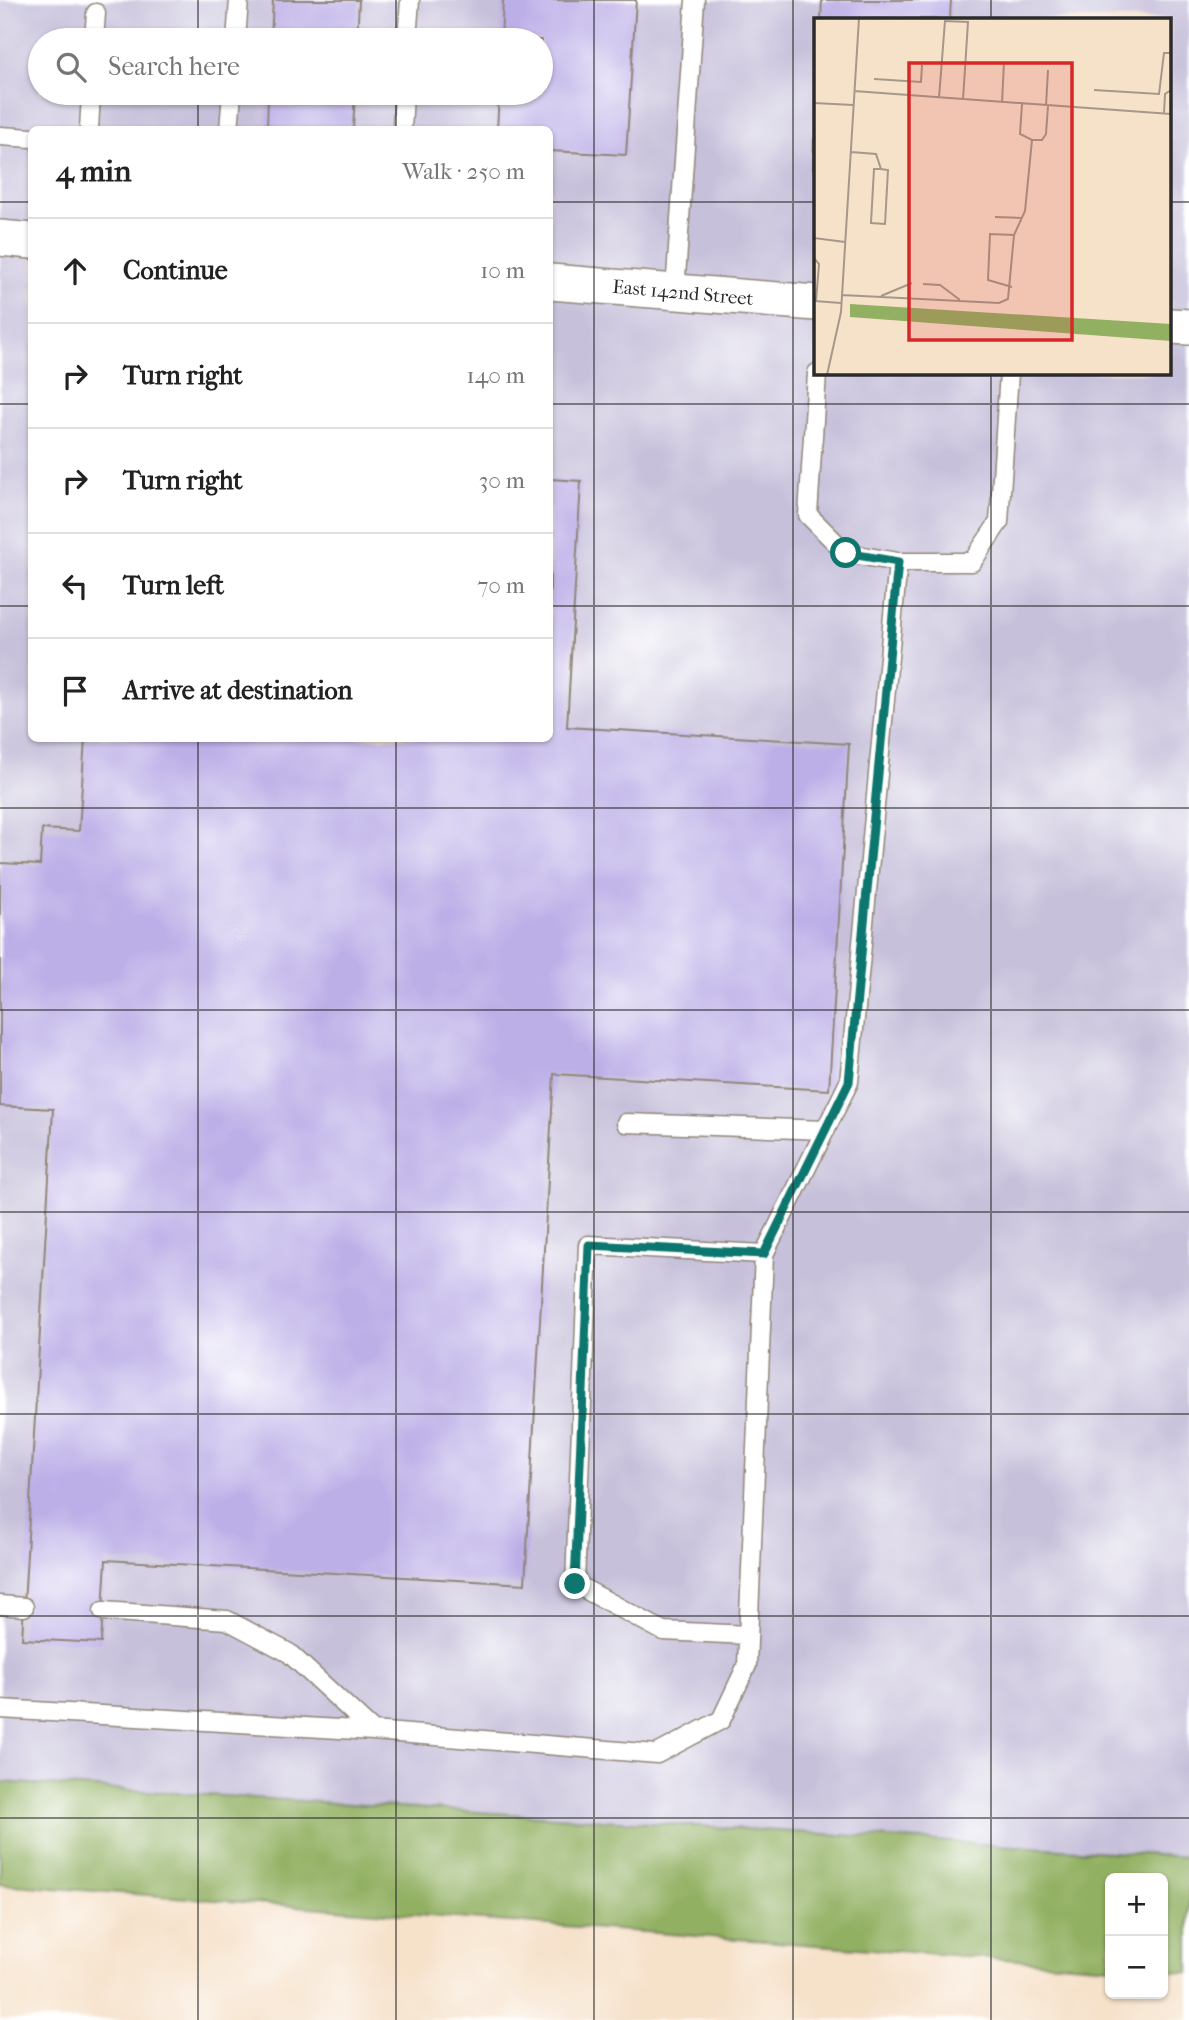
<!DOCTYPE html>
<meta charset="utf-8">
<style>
:root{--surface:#fff;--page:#f2f2f2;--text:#222;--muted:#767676;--line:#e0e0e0}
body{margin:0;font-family:"IM FELL French Canon",serif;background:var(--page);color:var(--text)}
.controls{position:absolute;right:21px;bottom:21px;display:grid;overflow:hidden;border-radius:10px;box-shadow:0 2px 5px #0004}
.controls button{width:63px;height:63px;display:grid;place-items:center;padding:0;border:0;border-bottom:2px solid var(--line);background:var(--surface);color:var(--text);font:35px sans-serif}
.stop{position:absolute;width:21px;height:21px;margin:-16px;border:5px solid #0f766e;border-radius:50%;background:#fff}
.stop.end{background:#0f766e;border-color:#fff;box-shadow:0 2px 7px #0008}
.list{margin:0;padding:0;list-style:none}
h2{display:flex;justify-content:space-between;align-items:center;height:91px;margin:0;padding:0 28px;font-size:30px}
h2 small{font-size:23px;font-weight:400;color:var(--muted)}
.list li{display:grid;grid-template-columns:46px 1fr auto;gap:21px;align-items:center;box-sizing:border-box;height:105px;padding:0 28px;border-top:2px solid var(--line)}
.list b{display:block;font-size:26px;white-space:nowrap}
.list em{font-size:23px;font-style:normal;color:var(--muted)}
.icon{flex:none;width:38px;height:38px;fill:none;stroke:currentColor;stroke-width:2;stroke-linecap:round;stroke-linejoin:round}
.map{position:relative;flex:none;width:1189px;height:2020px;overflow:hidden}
.search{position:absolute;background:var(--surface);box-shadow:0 2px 5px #0004;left:28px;top:28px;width:525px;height:77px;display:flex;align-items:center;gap:18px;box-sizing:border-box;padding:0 24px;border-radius:38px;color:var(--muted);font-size:26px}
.panel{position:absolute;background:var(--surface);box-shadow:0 2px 5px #0004;left:28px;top:126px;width:525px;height:616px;border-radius:10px}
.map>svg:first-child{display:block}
</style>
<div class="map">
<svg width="1189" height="2020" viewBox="0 0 1189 2020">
<rect width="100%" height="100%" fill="#fff"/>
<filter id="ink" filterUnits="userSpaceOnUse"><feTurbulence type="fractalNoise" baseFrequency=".0143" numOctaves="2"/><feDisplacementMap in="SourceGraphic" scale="14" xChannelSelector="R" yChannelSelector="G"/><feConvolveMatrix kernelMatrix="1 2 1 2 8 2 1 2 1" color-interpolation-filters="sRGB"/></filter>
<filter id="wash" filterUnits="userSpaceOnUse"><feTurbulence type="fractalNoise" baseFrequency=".00686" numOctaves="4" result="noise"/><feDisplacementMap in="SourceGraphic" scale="28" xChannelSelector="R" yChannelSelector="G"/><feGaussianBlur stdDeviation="1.57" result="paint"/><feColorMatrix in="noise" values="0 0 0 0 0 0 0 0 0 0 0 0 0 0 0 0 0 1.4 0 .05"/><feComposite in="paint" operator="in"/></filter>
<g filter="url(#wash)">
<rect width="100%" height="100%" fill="#f6e1c9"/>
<!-- industrial -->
<path fill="#c6c0da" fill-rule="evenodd" d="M0,0H1189V1859L0,1783ZM816,19H1170V373H816ZM40,40H541V93H40ZM32,130H550V738H32Z"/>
<!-- forest -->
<path fill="#92b062" stroke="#5e6e46" stroke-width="2" d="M0,1782L1189,1857V1973L1163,1971V1878H1110V1967L0,1884Z"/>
<g id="blocks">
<!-- building -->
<path fill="#bcafe7" d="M273,0H359L357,40H271Z
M503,0H636L626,155L550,151V130H497L499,93H541V40H501Z
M822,0H951L950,19H821Z
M268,93H355L353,130H267Z
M814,139H816V168H813Z
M550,479L581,481L567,727L849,744L829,1090L554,1074L525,1584L106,1560L101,1643L22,1639L53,1109L0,1106V863L40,865L42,829L79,831L85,738H550Z"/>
</g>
</g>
<g filter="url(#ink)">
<use href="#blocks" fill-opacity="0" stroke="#90867a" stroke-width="2"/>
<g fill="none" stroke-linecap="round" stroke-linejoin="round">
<defs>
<path id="service" d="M94,40L96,13
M236,40L239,0
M407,40L410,0
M89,130L91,93
M229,130L232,93
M402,130L404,93
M0,136L32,138
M675,292L695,0
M817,373L808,515L846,553L898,562H972L999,522L1009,373
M626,1123L826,1130
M0,1605L24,1607
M103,1611L227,1620L289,1653L373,1731
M748,1635L663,1631L575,1584L588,1245L764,1254
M0,1709L373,1731L657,1754L721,1720L747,1665L764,1254L849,1082L898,562"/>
<path id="minor" d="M0,238L32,241
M550,282L816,303
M1170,326L1189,327"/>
</defs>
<!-- service casing -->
<use href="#service" stroke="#90867a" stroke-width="21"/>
<!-- minor casing -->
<use href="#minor" stroke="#90867a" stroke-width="38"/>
<!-- service -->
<use href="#service" stroke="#fff" stroke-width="18"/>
<!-- minor -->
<use href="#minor" stroke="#fff" stroke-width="35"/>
</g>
</g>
<g fill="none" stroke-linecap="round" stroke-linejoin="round" filter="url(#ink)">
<!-- route -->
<path stroke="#0f766e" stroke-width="9" d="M575,1584L589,1245L764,1254L849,1082L898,562L846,553"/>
</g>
<!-- grid -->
<path fill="none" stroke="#2b2b2b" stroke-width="2" stroke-opacity="0.55" d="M198,0V40M396,0V40M594,0V2020M793,0V2020M991,0V19M198,93V130M396,93V130M0,202H32M550,202H816M1170,202H1189M991,373V2020M0,404H32M550,404H1189M0,606H32M550,606H1189M198,738V2020M396,738V2020M0,808H1189M0,1010H1189M0,1212H1189M0,1414H1189M0,1616H1189M0,1818H1189"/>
<g text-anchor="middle" stroke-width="5" stroke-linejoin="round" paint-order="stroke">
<!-- street labels -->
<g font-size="19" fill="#2b2b2b" stroke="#fff">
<text transform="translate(683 292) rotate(5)" y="7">East 142nd Street</text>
</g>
</g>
<!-- overview -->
<g transform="translate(814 18)">
<rect width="357" height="357" fill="#f6e1c9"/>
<path d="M36,286L357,306V323L36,299Z" fill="#92b062"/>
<path fill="none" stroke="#a5988a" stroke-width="2" d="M60,61L107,64L108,47M280,72L345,76L350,35H357M40,73L357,96M125,80L131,3L154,4L149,82M0,85L39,87M188,85L190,44M208,86L206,116L218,122H228L232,116L234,88M232,88L234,52M350,95L351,76L357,72M37,134L62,136L67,151L74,152L71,206L57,205L60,151H67M181,199L208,200M0,220L31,224M0,240L5,246L2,283M109,266L126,267L146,282M198,269L174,262L176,216L200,217M28,277L185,285L194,281L200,217L211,193L218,122M67,278L98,265M0,283L27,285M13,357L27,294L45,0"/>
<path fill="#d62828" fill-opacity="0.15" stroke="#d62828" stroke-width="3.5" d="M95,45H258V322H95Z"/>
<rect width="357" height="357" fill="none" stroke="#2b2b2b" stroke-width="3.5"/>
</g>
</svg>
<div class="controls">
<button>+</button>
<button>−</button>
</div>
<div class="stop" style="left:846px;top:553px"></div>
<div class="stop end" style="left:575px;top:1584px"></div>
<div class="search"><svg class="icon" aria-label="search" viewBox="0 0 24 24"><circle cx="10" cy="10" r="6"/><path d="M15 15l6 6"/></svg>Search here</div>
<section class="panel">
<h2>4 min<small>Walk · 250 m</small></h2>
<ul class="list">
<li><svg class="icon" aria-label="ahead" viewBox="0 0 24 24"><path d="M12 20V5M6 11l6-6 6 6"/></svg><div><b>Continue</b></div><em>10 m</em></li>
<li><svg class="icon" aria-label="right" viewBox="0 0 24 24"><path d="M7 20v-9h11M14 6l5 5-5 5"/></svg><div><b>Turn right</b></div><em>140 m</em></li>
<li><svg class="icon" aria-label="right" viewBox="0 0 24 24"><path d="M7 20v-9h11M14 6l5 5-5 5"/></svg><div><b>Turn right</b></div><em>30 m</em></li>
<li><svg class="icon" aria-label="left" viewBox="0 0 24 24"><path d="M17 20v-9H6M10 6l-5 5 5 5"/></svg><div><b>Turn left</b></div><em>70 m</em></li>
<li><svg class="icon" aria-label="arrive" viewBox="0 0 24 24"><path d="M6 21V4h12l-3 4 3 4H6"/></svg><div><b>Arrive at destination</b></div></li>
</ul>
</section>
</div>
